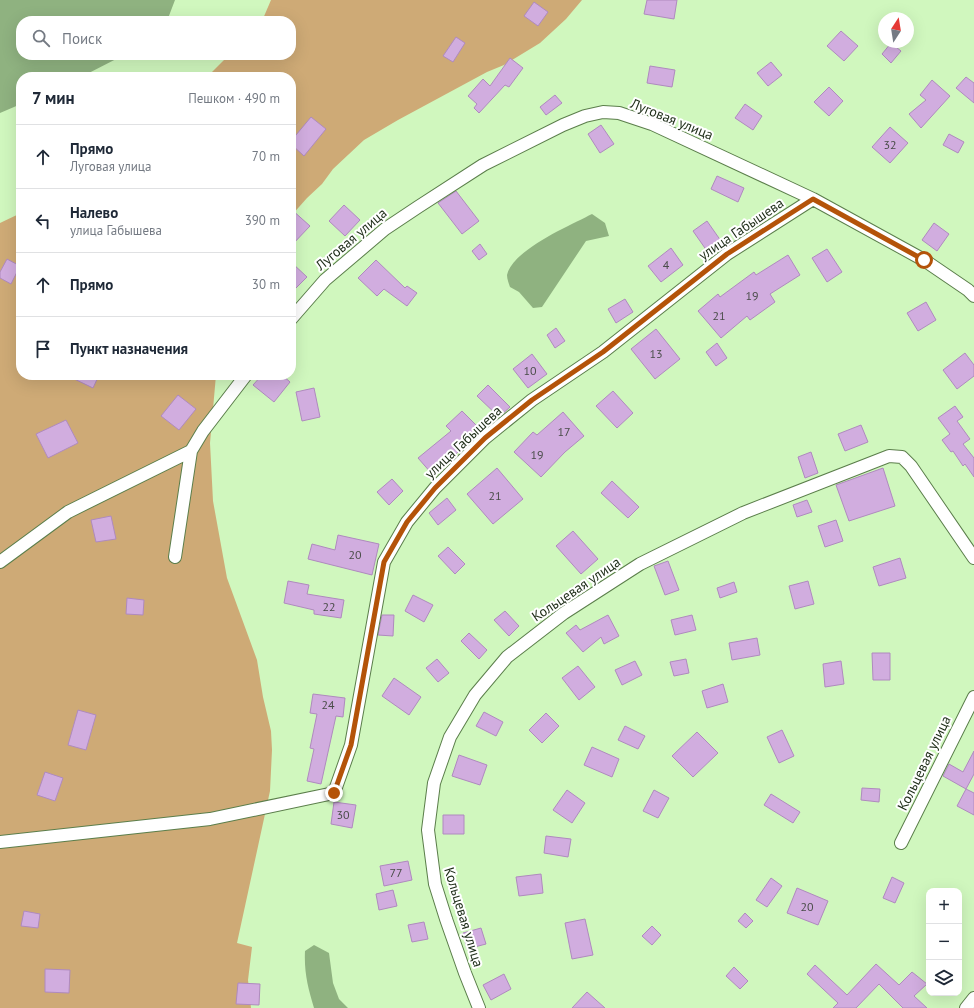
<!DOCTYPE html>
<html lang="ru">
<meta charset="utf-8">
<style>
:root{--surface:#fff;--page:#f2f2f3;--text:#1f2937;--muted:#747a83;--line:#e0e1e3}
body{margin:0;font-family:"PT Sans",sans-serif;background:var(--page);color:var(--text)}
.controls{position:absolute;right:12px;bottom:12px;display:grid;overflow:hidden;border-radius:8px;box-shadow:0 4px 16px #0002}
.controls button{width:36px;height:36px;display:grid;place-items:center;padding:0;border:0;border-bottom:1px solid var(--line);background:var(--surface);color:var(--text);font:20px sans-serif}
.compass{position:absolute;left:878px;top:12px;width:36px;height:36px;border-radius:50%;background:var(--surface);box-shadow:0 4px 16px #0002;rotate:12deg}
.stop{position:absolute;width:12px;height:12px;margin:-9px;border:3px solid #b45309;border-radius:50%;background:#fff}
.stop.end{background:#b45309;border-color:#fff;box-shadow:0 1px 4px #0008}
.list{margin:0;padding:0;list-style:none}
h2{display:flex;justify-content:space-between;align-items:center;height:52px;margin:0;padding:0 16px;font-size:17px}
h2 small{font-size:13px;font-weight:400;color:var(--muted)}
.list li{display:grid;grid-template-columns:26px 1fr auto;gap:12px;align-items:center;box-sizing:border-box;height:64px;padding:0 16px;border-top:1px solid var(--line)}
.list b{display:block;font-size:15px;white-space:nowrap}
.list p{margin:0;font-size:13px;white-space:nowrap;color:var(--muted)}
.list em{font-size:13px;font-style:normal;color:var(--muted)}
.icon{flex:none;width:22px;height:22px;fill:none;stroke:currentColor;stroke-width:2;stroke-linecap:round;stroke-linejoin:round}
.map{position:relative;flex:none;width:974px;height:1008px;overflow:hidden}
.search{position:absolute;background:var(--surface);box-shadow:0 4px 16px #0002;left:16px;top:16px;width:280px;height:44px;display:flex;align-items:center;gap:10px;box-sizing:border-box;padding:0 14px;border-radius:16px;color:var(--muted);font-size:15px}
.panel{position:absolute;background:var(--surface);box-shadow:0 4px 16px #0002;left:16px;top:72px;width:280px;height:308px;border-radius:16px}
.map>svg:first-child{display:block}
</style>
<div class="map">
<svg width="974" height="1008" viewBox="0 0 974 1008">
<rect width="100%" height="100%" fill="#d0f7be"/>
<!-- forest -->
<path fill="#ceaa76" d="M271,0H582L566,19L540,43L504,65L487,72L398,120L364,140L333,169L322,184L307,198L291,216V77H207L229,55H291V21H262Z
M21,213V375H216L210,443L213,501L227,578L257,660L263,697L271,731L272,750L270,791L237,943L252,947L248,980L251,1008H0V223Z"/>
<!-- water -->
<path fill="#8fb280" d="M0,0H175L167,21H21V55H124L81,77H21V104L0,113Z
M592,214L605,223L609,236L586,241L542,307L533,308L519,292L510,287C509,284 507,279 507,275C512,250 571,225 592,214Z
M314,945L329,953L333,983L339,999L348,1008H314C308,988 304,973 305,951Z"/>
<!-- building -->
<path fill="#d1addf" stroke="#af8abe" d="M647,0H677L674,19L644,14Z
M534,2L548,12L538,26L524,16Z
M841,31L858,46L844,61L827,46Z
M456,37L465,43L453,62L443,56Z
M891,43L901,51L891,63L882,54Z
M510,58L523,68L509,87L505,85L479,113L474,108L477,104L468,96L483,79L490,86Z
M771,62L782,75L768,86L757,73Z
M650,66L675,70L672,87L647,83Z
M966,77L974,83V103L956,88Z
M932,80L950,96L921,128L909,114L926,100L920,95Z
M829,87L843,101L829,116L814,102Z
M555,95L562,103L546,115L540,107Z
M745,104L762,116L753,130L735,118Z
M311,117L326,129L304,156L291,144V141Z
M601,125L614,144L600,153L588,134Z
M890,127L908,143L890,163L872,147Z
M949,134L964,142L958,153L943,145Z
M717,176L744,188L738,202L711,189Z
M456,191L479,221L462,234L438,203Z
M344,205L360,220L345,236L329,221Z
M291,209L310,226L291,246Z
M707,221L721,241L707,251L693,231Z
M934,223L949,234L937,251L922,240Z
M480,244L487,254L479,260L472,251Z
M671,248L683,265L661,282L648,266Z
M827,249L842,272L827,282L812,258Z
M788,255L800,275L770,294L775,302L750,320L747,316L721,338L698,311L718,294L720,297L754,272L756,275Z
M7,259L20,266L11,284L0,278V272Z
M376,260L405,288L407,286L417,293L407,306L384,289L377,296L358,278Z
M291,262L307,277L296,288L291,283Z
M625,299L633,312L616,323L608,309Z
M926,302L936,320L918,331L907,313Z
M556,328L565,341L555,348L547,335Z
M656,329L680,359L655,379L631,349Z
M717,343L727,358L716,366L706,352Z
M965,353L974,365V376L957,389L943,370Z
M532,354L547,374L528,388L513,369Z
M66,375H99L93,388Z
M262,375H282L290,382L274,402L253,385Z
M488,385L510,407L499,417L477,396Z
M314,388L320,417L302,421L296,392Z
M613,391L633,413L617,428L596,406Z
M178,395L196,409L179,430L161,416Z
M955,406L963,417L957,421L970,439L963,444L974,458V477L965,464L963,466L953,451L951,452L942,440L950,434L938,418Z
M462,411L479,428L459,447L461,449L453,457L452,456L432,474L418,458L451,431L446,426Z
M563,412L584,436L565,452L541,477L514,452L533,432L537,435Z
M66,420L78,443L48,458L36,434Z
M861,425L868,442L845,451L838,434Z
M811,452L818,473L805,478L798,457Z
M497,468L523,499L493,524L467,494Z
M883,468L895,506L849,521L836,485Z
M392,479L403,491L389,505L377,492Z
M612,481L639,507L628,518L601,493Z
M447,498L456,510L438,525L429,513Z
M807,500L812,512L797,517L793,505Z
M111,516L116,539L96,542L91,520Z
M836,520L843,541L825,547L818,526Z
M573,531L598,559L581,574L556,546Z
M338,535L379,544L372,575L308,559L312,544L335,550Z
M448,547L465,564L455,574L438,556Z
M900,558L906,578L879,586L873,567Z
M668,561L679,590L665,595L654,566Z
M288,581L309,585L307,594L344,600L341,618L314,614V610L284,603Z
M808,581L814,604L795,609L789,586Z
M734,582L737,592L720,598L717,588Z
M413,595L433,605L424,622L405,611Z
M127,598L144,600L143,615L126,614Z
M505,611L519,626L509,636L494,620Z
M382,615H394L393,636L378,635Z
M608,615L619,636L604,644L601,637L583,652L566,633L576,625L580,630Z
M692,615L696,630L675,635L671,620Z
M469,633L487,650L479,659L461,641Z
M757,638L760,655L732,660L729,643Z
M872,653H890V680H873Z
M437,659L449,673L438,682L426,668Z
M686,659L689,673L674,676L670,662Z
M635,661L642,675L622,685L615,670Z
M841,661L844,684L825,687L823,664Z
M578,666L595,687L579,700L562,678Z
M394,678L421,697L409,715L382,696Z
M723,684L728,702L707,708L702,691Z
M313,694L345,698L343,717L336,716L321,784L307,781L314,749L310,748L317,714L310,713Z
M78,710L96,715L86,750L68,745Z
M484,712L503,722L496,736L476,726Z
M546,713L559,726L542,743L529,730Z
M625,726L645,736L638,749L618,740Z
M782,730L794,756L779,763L767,737Z
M697,732L718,753L693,777L672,756Z
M592,747L619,759L612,777L584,765Z
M974,751V774L966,789L943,776L949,764L963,772Z
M459,755L487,765L480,785L452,776Z
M45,772L63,778L55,801L37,795Z
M862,788L880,789L879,802L861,800Z
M966,789L974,793V815L957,806Z
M567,790L585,803L572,823L553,810Z
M654,790L669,798L658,818L643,811Z
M771,794L800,812L793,823L764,805Z
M334,802L356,805L352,828L331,824Z
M443,815H464V834H443Z
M546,836L571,839L568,857L544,853Z
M408,861L412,880L384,886L380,866Z
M541,874L543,893L519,896L516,877Z
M892,877L904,883L895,903L883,898Z
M771,878L782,886L767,907L756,900Z
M797,888L828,901L818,925L787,913Z
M393,890L397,906L379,910L376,894Z
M24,911L40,914L38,928L21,926Z
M745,913L753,921L746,928L738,921Z
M585,919L593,955L572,959L565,923Z
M424,922L428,939L412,942L408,925Z
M652,926L661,935L652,945L642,936Z
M481,928L486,944L467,949L463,933Z
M876,964L899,985L912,972L927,984L914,996L927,1008H903L879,984L856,1008H833L838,1003L807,974L815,965L847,995Z
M734,967L748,981L740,989L726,976Z
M45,969L70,970L69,993L45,992Z
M504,974L511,989L491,1000L483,985Z
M238,983L260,984L259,1005L236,1004Z
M587,992L605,1008H572Z"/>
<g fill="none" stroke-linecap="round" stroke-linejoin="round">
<defs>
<path id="minor" d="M291,319L325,280L385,229L418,207L483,165L563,125L585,116L603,112L619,113L652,124L813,199L924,260L968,290L974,296
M175,557L191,451L203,431L246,375
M0,562L68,512L191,451
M0,842L210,819L334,793L351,745L384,562L407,522L435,488L485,438L532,400L603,352L727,254L813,199
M901,843L974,697
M479,1008L465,973L446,919L435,884L428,830L434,783L450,737L475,695L507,657L564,613L640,564L743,513L889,456L902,457L911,466L974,558
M966,1008L974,998"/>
</defs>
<!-- minor casing -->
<use href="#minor" stroke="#5b7e4b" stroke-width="14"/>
<!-- minor -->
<use href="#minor" stroke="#fff" stroke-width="12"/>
</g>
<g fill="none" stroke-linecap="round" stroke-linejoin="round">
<!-- route -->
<path stroke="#b45309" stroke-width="5" d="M334,793L351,745L384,562L407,522L435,488L485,438L532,400L603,352L727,254L813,199L924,260"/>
</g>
<g text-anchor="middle" stroke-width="4" stroke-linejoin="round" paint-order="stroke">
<!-- number labels -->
<g font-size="12" fill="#494c48">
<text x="890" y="149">32</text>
<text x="666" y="269">4</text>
<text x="752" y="300">19</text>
<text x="719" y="320">21</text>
<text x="656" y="358">13</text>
<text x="530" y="375">10</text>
<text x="564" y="436">17</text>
<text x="537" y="459">19</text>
<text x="495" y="500">21</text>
<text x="355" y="559">20</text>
<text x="329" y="611">22</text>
<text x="328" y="709">24</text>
<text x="343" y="819">30</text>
<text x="396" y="877">77</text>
<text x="807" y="911">20</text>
</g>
<!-- street labels -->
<g font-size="14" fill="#1c2b16" stroke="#fff">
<text transform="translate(672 119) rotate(22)" y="5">Луговая улица</text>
<text transform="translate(741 229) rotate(-34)" y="5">улица Габышева</text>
<text transform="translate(351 239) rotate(-40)" y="5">Луговая улица</text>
<text transform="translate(463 442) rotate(-43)" y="5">улица Габышева</text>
<text transform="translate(576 589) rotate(-34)" y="5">Кольцевая улица</text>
<text transform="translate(924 763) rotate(-64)" y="5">Кольцевая улица</text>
<text transform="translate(464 917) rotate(73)" y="5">Кольцевая улица</text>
</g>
</g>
</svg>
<div class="controls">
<button>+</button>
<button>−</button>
<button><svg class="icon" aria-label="layers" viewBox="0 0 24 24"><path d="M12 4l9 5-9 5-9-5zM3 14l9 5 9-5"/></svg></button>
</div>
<svg class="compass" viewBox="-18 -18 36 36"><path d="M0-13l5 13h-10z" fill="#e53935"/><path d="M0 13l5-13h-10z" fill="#747a83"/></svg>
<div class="stop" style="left:924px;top:260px"></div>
<div class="stop end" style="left:334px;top:793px"></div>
<div class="search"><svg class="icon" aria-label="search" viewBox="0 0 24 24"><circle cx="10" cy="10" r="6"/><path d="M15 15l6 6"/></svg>Поиск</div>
<section class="panel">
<h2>7 мин<small>Пешком · 490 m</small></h2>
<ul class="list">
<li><svg class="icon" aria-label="ahead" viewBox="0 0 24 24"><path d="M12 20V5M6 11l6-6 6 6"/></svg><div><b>Прямо</b><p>Луговая улица</p></div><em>70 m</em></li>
<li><svg class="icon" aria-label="left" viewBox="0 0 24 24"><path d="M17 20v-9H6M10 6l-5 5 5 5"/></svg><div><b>Налево</b><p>улица Габышева</p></div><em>390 m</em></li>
<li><svg class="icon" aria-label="ahead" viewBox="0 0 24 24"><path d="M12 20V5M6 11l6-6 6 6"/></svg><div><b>Прямо</b></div><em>30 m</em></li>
<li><svg class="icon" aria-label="arrive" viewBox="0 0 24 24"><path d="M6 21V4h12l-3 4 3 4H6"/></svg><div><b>Пункт назначения</b></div></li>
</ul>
</section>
</div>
